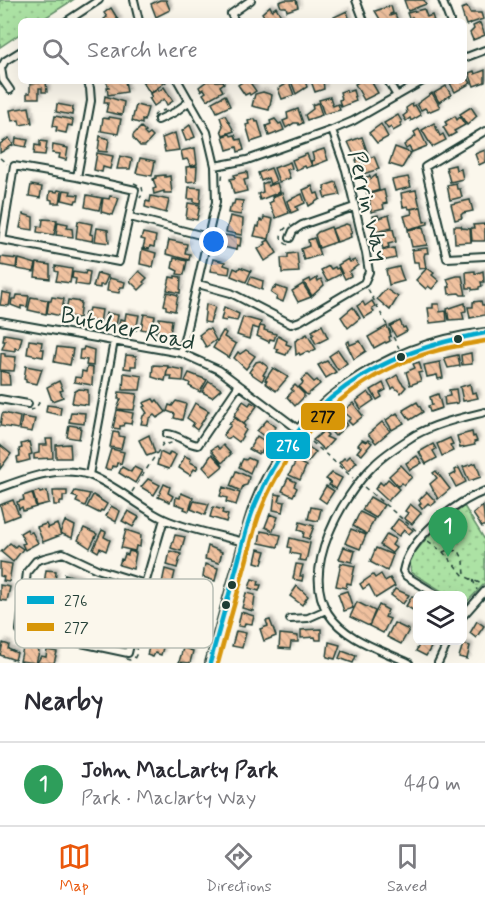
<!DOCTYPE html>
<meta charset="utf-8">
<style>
:root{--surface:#fff;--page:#f2f2f3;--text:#2b2b33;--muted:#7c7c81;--line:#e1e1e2;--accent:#ea580c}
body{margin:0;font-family:Mynerve,sans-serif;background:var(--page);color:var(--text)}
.controls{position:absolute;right:18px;bottom:18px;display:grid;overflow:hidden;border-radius:9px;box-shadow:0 6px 24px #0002}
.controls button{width:54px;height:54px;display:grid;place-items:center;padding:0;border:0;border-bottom:2px solid var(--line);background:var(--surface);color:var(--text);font:30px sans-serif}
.you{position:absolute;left:214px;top:242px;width:21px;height:21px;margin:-15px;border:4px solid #fff;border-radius:50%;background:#1a73e8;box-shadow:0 0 0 9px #1a73e833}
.badge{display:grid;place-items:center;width:39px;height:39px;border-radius:50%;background:var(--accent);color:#fff;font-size:20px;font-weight:700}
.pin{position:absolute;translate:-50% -50px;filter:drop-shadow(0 2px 3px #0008)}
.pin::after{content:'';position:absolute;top:32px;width:21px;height:18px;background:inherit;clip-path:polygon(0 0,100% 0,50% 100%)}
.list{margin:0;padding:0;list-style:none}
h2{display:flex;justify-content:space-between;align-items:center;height:78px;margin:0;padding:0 24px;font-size:26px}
h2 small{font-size:20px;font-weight:400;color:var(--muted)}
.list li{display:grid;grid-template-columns:39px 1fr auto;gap:18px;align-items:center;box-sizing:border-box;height:84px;padding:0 24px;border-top:2px solid var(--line)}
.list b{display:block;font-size:22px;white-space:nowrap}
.list p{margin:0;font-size:20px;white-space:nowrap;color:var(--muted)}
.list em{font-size:20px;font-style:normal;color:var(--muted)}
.icon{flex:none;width:33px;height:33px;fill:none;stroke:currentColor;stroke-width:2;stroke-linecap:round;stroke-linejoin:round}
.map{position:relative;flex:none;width:485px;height:663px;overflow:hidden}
.search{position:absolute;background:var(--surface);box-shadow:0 6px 24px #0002;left:18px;right:18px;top:18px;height:66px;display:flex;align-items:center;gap:15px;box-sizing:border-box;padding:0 21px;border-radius:9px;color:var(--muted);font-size:22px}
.sheet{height:162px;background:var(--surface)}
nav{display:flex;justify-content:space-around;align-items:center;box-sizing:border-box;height:84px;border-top:2px solid var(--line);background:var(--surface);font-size:16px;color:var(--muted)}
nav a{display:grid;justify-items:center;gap:3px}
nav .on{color:var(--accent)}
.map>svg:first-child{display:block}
</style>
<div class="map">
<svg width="485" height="663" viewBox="0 0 485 663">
<defs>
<pattern id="park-dots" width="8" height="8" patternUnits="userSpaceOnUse" patternTransform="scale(1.5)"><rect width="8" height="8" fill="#ace2a4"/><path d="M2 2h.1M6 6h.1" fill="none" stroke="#94c38e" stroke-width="1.8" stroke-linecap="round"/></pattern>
<pattern id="building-back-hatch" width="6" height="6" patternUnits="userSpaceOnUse" patternTransform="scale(1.5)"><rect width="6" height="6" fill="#f0c19f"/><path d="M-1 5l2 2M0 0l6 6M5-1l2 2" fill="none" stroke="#cda78a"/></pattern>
<filter id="shadow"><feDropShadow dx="2.5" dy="-2.5" stdDeviation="1.5" flood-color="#0004"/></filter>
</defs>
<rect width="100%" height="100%" fill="#fbf7ec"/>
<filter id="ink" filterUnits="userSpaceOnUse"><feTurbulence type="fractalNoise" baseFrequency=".0167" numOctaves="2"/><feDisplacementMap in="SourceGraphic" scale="12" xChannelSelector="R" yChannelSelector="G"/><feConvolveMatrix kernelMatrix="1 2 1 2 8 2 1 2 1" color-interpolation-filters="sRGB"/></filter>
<g filter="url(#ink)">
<!-- park -->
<path fill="url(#park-dots)" stroke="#66906c" stroke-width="1.5" d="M0,0H73L40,21H21V33L0,47Z
M464,506L485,540V583L466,603H463L462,596L448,595L411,572L409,560L430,534Z"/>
<!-- building -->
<path fill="url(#building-back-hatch)" stroke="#1f3d34" stroke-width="1.5" filter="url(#shadow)" d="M160,0H166L170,10L156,17L151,4Z
M285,0H296L298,7L287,11L286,7H281L279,2Z
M404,0H424L426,4L408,11Z
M270,6L272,10L276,7L282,18L277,21H267L262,13Z
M391,6L393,13L390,14V16L395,14L398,21H381L375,11Z
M467,7L470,13H481L483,19L466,25L461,9Z
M111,8L119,21H106L104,19L107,17L104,13Z
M424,9L427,17L432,15L434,21H413L412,17L409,18L407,13Z
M347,11L350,21H336L334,17Z
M480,23L485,35L473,40L470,33L474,29L473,26Z
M485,70V82L474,86L469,73L474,71L475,74Z
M466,75L471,83L455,92L450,83L464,81V77Z
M106,81H125L127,92L108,95L107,87H109Z
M142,81H165L166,82L150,93Z
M207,81H223L224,83L220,86L223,91L207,100L203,94L206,92L204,89L201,91L199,87Z
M244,81H249L256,91L250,95L249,93L245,95L238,85Z
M291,81H305L307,87L296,94Z
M311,81H323L324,89L315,92Z
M360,81H371L378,93L364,100L355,84Z
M46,82L47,92H42V88H39V98H27V93H30V84Z
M289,82L294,95L282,99L278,89Z
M446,86L451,95L439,102L434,93Z
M164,87L173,101L167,105L164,99L154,106L149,98L152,97L150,94L158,89L159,91Z
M346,90L347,92L353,90L356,101L341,107L339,100L342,99L340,92Z
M263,92L272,95L269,110L252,106L255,94Z
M432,93L440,107L428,112L425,108L421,110L417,104Z
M225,95L230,106L217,112L212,102Z
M105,96L124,102L122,115L106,112L108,103H104Z
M330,97L333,106L338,104L340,110L324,114L319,100Z
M318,103L322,115L307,120L305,115L313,109L312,105Z
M57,104L73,107L72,115L56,112Z
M412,104L413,106L415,105L421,115L411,121L410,118L406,121L403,116L407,113L406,108Z
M136,105L148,108L144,121L142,120V124L132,121Z
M29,107L32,123L20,125L19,120L12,121L10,110Z
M471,107L477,116L467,125L460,114Z
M298,109L303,123L299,125L298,123H294L286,128L283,121L288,119L287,113Z
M225,115L234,131L223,135L221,130L223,126L220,117Z
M398,115L402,122L400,123L402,126L393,131L391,127L388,129L384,123Z
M55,116L73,120L72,126L68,125L66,133L56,131L57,127L53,126Z
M455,116L457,120L460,117L465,125L454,131L456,133L449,137L443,127L447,125L445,122Z
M109,117L121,119L118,134L101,131L103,118L109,119Z
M255,119L256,122L258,121L263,138L251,142L246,125L249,124L248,121Z
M275,119L279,124L281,123L284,130L269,136L266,126L271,124L270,121Z
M434,123L440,136L443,134L446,140L432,147L422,130Z
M381,124L388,137L377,143L369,133Z
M190,125L195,137L186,141L182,131Z
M141,127L146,132L144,133L147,136L150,134L153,137L145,146H140L133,138V135Z
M419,129L427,146L412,152L409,147L406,149L404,145L416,136L414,132Z
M175,133L179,150L165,152L162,138Z
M230,134L231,136L235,135L237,140L241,139L244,150L238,152L237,147L227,150L223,136Z
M100,136L109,139L107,152L98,151Z
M362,137L368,154L357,158L356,154L353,153L348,142Z
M9,138L13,145L0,153V144Z
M16,138L28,140L26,147L15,145Z
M40,141L47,142L45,155L34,154L35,145L40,146Z
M53,145L68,148L66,160L59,158L60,154L52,153Z
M395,147L411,153L402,168L389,164Z
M195,148L197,164L191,166L187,159L183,160L181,151Z
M324,149L328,160L313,166L311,161L314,160L312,153Z
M485,150V162L479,165L475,154Z
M97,153L113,156L110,169L103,167L102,172L94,170Z
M307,154L312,166L306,168L305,166L296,170L292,160Z
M120,156L132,159L130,169H117Z
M367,156L368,159L374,156L379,169L363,174L361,167L364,166L363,163L358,165L356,160Z
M140,158L155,161L152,176L136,173Z
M290,162L292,168L287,170L290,178L279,182L274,168Z
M455,165L456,170L461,169L463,179L450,182L446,167Z
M197,166L196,181L187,182L186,167Z
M271,168L276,181L270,184L268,178L261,181L258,173Z
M247,172L248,179L244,180L247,191L234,194L230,179L235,178L234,175Z
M165,175V177L170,176L172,193H164V191L154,194L153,189L156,188L153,179L156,178V176Z
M376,175L379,190L367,194L364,178L370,176L371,179Z
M408,177L411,187L395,191L392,180Z
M267,182L268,186L277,183L280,192L260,200L258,194L263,192L262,184Z
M336,182L340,195L325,198L323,192L325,191L324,186Z
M456,183L457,189H460L462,197L450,200L447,185Z
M31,185L42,187L40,198L29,196Z
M312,186L315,194L318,193L320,199L309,206L303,190Z
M189,187L201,188L200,203L194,202V199H188Z
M58,190L62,191L60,203H52V200L49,199L50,191L57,192Z
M64,190L71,191L70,194L79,195L78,200H76L75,203L62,200Z
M384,190L387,203L383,204L384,209L371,212L369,194Z
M416,190L420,207L409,209L408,206L403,207L401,193Z
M282,193L289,213L276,218L269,203L273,201L272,197Z
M302,194L305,203L296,207L298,210L291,213L287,201Z
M87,195L102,198L99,210L85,207Z
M110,196L119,198L113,215L101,212L103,198L109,199Z
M151,196L169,200L166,213L145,207L146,201L150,202Z
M235,200L243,201L241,215L228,213L229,208H231L232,204H234Z
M470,200L473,211L463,213L461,215L462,218L455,220L451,204Z
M188,203L200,205L197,220L186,218Z
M421,207L424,222L428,221V224L408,229L404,216L412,214L411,209Z
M23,214L33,217V230L20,228Z
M378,215L379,218L389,215L392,227L376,231L373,216Z
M230,216L243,219L242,235L226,232Z
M264,217L273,219L269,239L254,236L257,226L259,227L260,220L263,221Z
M43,219L57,220L54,235L37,232L38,226L42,227Z
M78,221L92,224L90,234L93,235L92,241L76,238Z
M58,222L68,224L67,228L72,229L73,237L56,235Z
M346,224L349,225L352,233L350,234L351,237L337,242L332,229Z
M485,224V241H472L471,228H474L473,225Z
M454,226H461L462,228L470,229L471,242L455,243Z
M331,227L336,242L319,248L315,235L318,232Z
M423,227L427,245L412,247L408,230Z
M97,228L108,230L109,243L95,241Z
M393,229L396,242L388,244L389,247L383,249L380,237L378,238L377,232Z
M143,233L156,236L154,247L150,246L149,249L143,248L145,240L141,239Z
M225,235L241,238L240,246L237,245L236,250L223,247Z
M314,238L320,255L304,260L301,249L309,246L308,240Z
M169,240L187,244L185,253L190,254L189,260L166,254Z
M269,240L277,253L265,261L258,249L266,244L265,242Z
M394,248L396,258L382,261L381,251Z
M427,248L428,253H425L424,256L426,268L419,269L418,262H414L412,250Z
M142,249L156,253L153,267L140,264Z
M297,253L299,272L282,273L281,258H288V254Z
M1,257L17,259L16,268L0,265Z
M174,258L187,261L184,275L177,274L178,271L172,268Z
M19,259L36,264L34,272L17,269Z
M213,259L225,262L224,265L230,267L229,274L210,271Z
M348,259L350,262L355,260L358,265L349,272L351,276L345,279L338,265Z
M37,263L50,265V279L35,277Z
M55,266L72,269L70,283L56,281L58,272L55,271Z
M329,266L331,269L335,267L336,269L338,268L341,274L327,281L321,270Z
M240,267L251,271L246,282L231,276L234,268L238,270Z
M399,267L404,281L389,285L386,270Z
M427,268L434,273L432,275L439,281L432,289L428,286L426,289L416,280Z
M86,271L90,272L88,286L75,284L76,279L72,278L73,272L85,274Z
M139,271L147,278L143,282L145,284L139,290L130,281Z
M475,271V274L483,271L484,282H481L482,286L479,287V289L472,290V288H467L466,272Z
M97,273L108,276L104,285H100V288L93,287Z
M175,276L181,277L180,293L167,290L170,277L175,278Z
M457,276H462L466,295H461L459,293L449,294L448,287H450L447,279Z
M251,277L263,281L262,290L248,284Z
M109,278L125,282L124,287H120L119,293L107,291Z
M317,278L318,281L321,279L324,285L312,296L304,282L310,279L311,282Z
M303,284L311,297L298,302L292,291Z
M276,286L287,290L283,302L276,299L277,297L271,293L273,288L275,289Z
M386,289L398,297L390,310L377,299Z
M2,292L11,294L9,306L0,305Z
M167,292L178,295L175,311L166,309V306L164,305Z
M17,295L29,296L27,307L21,306V309L11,305L12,299H16Z
M31,297L48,300L46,314L28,310Z
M52,297L64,299L61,316L47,313L49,301H51Z
M68,300L81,302L79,318L65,316Z
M372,301L375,306L372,308L374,312L364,318L357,306L363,302L365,306Z
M481,301L482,305H485V315L470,318L468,307H473V302Z
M465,303L466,311L462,312L464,319L449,320L447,309Z
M206,304L215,307L210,323L204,322Z
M433,304H439L440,312L446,311L447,321L430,323L428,308H433Z
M224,307L239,314L237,321L227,319L226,321L221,320Z
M353,307L360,318L348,328L341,317Z
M89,308L102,310L100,324L84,318L85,312H88Z
M106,313L118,315L116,326L104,322Z
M126,313L139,315L136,330L119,325L120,319L125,320Z
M144,314L155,316L153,326H156L155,332L141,329Z
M243,317L261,322L259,329L252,327L249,339L237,335Z
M159,318L172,320L170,335L157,333Z
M400,321L403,328L405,327L407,331L396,337L390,326Z
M322,325L328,338L316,344L312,336L314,334L312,331Z
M260,326L265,327L264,330L276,334L274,340L270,339L269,342L257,336Z
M387,326L391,336L389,337L390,341L386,343L385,342L374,348L368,337Z
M207,329H210L216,340L206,347L199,335Z
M223,331L226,333L224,337L236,344L229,358L213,348Z
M4,334L22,337L19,349L15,348V351L2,349L5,341H3Z
M307,334L316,349L309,353L308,351L300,355L299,353L296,355L295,341Z
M278,336L287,341L286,344L291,346L286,355L277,352L278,350L274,348Z
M29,340L42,342L41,349H44L43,357L27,354Z
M349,341L350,345L360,341L366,351L354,359L346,343Z
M57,347L73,349L70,365L54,362Z
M84,347L94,350L93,366L86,365L87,360L79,359L80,350H83Z
M246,350L255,356L246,369L234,358L238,352L240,354Z
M338,350L347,363L338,370L329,356Z
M1,353L5,354V356L16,357L14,371L0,370Z
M471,353L472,364L462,365L461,355Z
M126,355L136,356V366H131V369L124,368Z
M458,355L460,366L448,368L444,358Z
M260,361L268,367L263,375L265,376L262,381L249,372L256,362Z
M327,361L336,372L326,378L318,365Z
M419,362L422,372L418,373L421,381L410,385L406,372L415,368L413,364Z
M440,362L443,378L438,379L437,375L427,377L424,365Z
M153,365L168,366L165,381L152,377Z
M26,366L42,369L37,384L26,382V380L24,379Z
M87,367L93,368L92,385L74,382L75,377L81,378L82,371L86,372Z
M168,367L184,370L183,381L171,380L172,376H166Z
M273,368L288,377L276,391L265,383L267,381L265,380Z
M0,371L9,373L10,385H0Z
M124,373L142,376L140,390H123Z
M189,373L207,380L200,392L189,386L190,383L185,381Z
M307,375L314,382L317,380L320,384L307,395L299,387L303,383L301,380Z
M397,375L401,382L406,387L401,393L394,387L392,389L388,381Z
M59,381L63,390L60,391L63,397L52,401L47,387Z
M209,381L221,389L212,397L202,392Z
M383,383L386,390L380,393L382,397L377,400L371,390Z
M470,384L472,393L476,392L478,398L463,401L460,387Z
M295,385L304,394V397L295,406L287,397L293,391L291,389Z
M79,389L88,390V405L72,403L74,392Z
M456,389L458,403L445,405L444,397L450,396L449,390Z
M119,392L137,394L134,410L117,409L121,399H118Z
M368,392L374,400L361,409L356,401Z
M438,394L442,408L430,412L428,406L432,405L430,397Z
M153,399L155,402L157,400L166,412L157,418L154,415L149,419L148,425L141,424L143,416L147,413L143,407L145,406L143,403Z
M176,401L186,404L182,420L174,418L175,414L167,411L169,405L172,406Z
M243,401L249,405L251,402L257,406L244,424L234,416Z
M417,402L423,412L410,420L403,410Z
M195,403L209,411L197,430L192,426L194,423L187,418Z
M353,403L363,416L352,425L348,421L351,418L343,411Z
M47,405L61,407L60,415L46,412Z
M117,410L133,413L131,424L124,423L123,426H120V429L113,428Z
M71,412L85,413L84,424L69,422Z
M4,413L20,417L18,429L0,426L2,414Z
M397,413L404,423L392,430L386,420Z
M337,415L347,425L335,436L323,423L328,418L333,424L335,422L333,419Z
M22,417L35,419L32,432L20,430Z
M235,418L245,426L244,428L246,430L239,442L231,436L228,439L223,435L231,425L229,424Z
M267,420L276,427L273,431L275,433L269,440L257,431Z
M382,422L390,431L376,443L368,434Z
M69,425L81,427L79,439L67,437Z
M324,431L328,435L326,437L333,440L324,450L313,440Z
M113,432L119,433V436L124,437L121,449L110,447Z
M472,432L473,437L475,436L477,441L474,442L475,445L460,448L457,436Z
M149,435L155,453L147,456L139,440Z
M257,436L267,443L261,453L259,452L258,454L249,449Z
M450,438L453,444L450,445L453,451L442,456L437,444Z
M46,439H52L53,458L34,459V454L39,453V445H47Z
M362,440L366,442L368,440L372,443L362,455L357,452L361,447L358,445Z
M29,442L32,454L29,455L30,460L18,463L17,457L20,456L19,449L22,448L21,444Z
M70,444L71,458H56V445Z
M433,444L436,449L433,451L437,458L426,464L419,452Z
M0,445L11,454L0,469Z
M223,445L231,454L222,463L211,450L217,446L219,449Z
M308,447L316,452L308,462L301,457Z
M111,449L124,452L121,464L117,463L116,467L112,466L111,470L105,469Z
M160,452L168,456L170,452L176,455L169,469L157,465Z
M212,454L223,466L211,476L203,467Z
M185,456L191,459L190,462L198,466L196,470L194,469L190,475L179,468Z
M350,456L357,462L348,471L339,463L344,458L346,460Z
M417,456L422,463L410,470L406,463Z
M248,458L255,461L250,473L239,467L243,459L246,460Z
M296,461L306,466L300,480L289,475Z
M476,463L481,477L469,481L463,467Z
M401,465L412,477L404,485L402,483L398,486L389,476Z
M122,467L131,472L134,467L142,471L135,483L119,473Z
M459,468L466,482L456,487L450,476L456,473L455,470Z
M236,471L249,477L247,485L243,486L241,491L230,486Z
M436,471L450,489L438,499L430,484L437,478L433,473Z
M332,473L342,478L336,489L329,485L331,482L326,479Z
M288,478L296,482L294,486L297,488L293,496L282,491Z
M148,479L160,485L154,495L141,487Z
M388,479L399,489L388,501L375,489L380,482L383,485Z
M164,484L170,487L168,493L173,496L170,502L158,497Z
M326,486L334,491L326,503L319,498Z
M223,487L240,493L236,505L226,502L227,498L220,496Z
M39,491L40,493L47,491L49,503L37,506L33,493Z
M53,491H67V496H63V502H60V505H54Z
M75,491L90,494L85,506L76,502L78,498L72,496Z
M427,492L436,502L431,506L428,503L422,509L419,505L421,503L419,500Z
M32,493L36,507L23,511L22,507L19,509L17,502L24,500L23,496Z
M181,493L193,498L189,511L184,509L185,507L175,504L176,497L180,498Z
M275,494L281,495L279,501L285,502L283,512L273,510Z
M93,495L107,504L103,511L101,510L99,513L87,507Z
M370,497L384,505L376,518L362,510Z
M13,500L19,515L4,521L0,505Z
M194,501L209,504L205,515L191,509Z
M410,504L421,513L412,524L404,518L408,513L405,511Z
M111,506L120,511L116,522L106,516Z
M483,506L485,525L482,527L473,514Z
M213,507L223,510L222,513L228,515L226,522L210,517Z
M311,507L321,509L318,521L308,519Z
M128,511L139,517L133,527L122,521Z
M360,512L374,519L367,534L353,526Z
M270,514L278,517L273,531L265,527Z
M398,519L413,530L409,534L404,530L399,536L390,530Z
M65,521L75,526L72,538L60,533Z
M300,522L314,526L309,539L303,537L304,532L298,530Z
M46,524L48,528L57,524L61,535L43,542L37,527Z
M84,528L97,534L90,548L78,540Z
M27,529L29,533L32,532L38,543L25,550L22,544L25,543L20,533Z
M351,529L366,535L360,549L345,543Z
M102,530L106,532L104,537L110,540L106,551L100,548L98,552L93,549Z
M126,530L141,535L140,547L136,546L135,551L121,548Z
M261,531L281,535L278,547L259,543Z
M387,534L396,539L392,545L396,548L392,553L380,545Z
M175,535L185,537L181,551L171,548Z
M290,538L310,543L306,561L299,560L300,555L290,553L291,548L288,547Z
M10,543L15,547L17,545L23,549L13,562L1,552Z
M208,546L222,552L219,563L205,559Z
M344,547L355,551L352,562L339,559Z
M376,548L393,555L387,571L370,562Z
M258,549L266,551L262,564L255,562Z
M129,551L136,553L133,569L119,565L121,559L123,560L125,554L128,555Z
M170,551L181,554L177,568L167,565Z
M0,562L12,564L9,582L3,581L4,577L0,576Z
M341,563L355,566L351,584L347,583L346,588L336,586Z
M205,564L218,568L215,581L203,577Z
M296,564L303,565L300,576H303L302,581L293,579Z
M165,569L175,572L172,585L162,583Z
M46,570L56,571L55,585L44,584Z
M65,574L81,579L79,590L63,587Z
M381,574L385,581L390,578L395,586L376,598L369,585L363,589L360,584L373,575L375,578Z
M252,579L259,581L258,585H261L259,591L249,588Z
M0,585L10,587L7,601L0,600Z
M297,586L308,596L302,605L290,596Z
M395,589L409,595L403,604L391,595Z
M347,591L353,608L344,611L338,594Z
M246,593L255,595L253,611L242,608Z
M412,596L418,599L416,612L406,606Z
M357,602L375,611L369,626L350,617Z
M379,605L388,610L385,617L390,619L383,633L369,626Z
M241,612L254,616L252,624L245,623L244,627L238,626Z
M270,620L276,636L264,641L260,629L268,626L266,621Z
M477,621L484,626L476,638L470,633Z
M394,623L409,630L401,644L387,637Z
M321,629V640H316L315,637L301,638V630Z
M236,631L246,633L242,648L232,646Z
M280,634L298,636V642H291L290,649L279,648Z
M151,640L164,644L161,655L155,653L153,657L147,655Z
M422,640L433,644L426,656L416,651Z
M329,642L340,645L335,659L327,657Z
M3,643L9,645L8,649L17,653L15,660L0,655Z
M463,644L470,646L467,659L459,657Z
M23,648L37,649L39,652L36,663L20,661Z
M183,648L193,651L190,663L179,662Z
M47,650L57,652L54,663H37L41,656L46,657Z
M342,651L356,656L353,663L339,658Z"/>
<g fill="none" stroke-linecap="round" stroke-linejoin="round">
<defs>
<path id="minor" d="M134,0L139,21
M356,0L364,21
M442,0L450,21
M67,21L99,0
M235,21L231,14L251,0
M464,58L485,50
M178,81L207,132L215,166L216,202L181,353
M388,81L397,96
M10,90L3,80L1,68L5,61L21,51
M158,120L175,112L190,101
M485,131L425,167L447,258L485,256
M14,166L77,177L135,190L119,262L2,240Z
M215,166L247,160L332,130L353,121L423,81
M77,177L91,101L90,88L87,81
M130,217L208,237
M290,238L293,231L302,225L354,207
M198,284L231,293L291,324L300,321L364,283L369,272L366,253L346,170L332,130
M0,321L181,353L219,370L299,430
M0,399L28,404
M167,434C179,435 187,444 198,445L239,385
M89,475L114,341
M0,488C27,478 59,465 89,475C116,485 138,507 164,519C189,530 218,535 244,542
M145,584L97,569L63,553L44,558L36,561L27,572L20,630L128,653L145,584L164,519
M439,596L406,576L403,571C409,538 456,502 485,491
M462,617L485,591
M290,619L308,618L326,610
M409,663C382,650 345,640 328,613C300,569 342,497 374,465C386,453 401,444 415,435C437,423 461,418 485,412
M438,663L449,640"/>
<path id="tertiary" d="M210,663C219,631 228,598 237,566C243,545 247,524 255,504C293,406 382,345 485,333"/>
</defs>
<!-- minor casing -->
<use href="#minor" stroke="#1f3d34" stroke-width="10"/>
<!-- tertiary casing -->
<use href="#tertiary" stroke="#1f3d34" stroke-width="12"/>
<!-- path -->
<path stroke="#1f3d34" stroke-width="1.5" stroke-dasharray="4.5 4.5" stroke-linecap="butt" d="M154,116L157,112L165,110
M0,158L7,164
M222,179L223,169
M134,183L142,187L143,193L140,198
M288,245L282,241C279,233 284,228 291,225
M368,289L399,348
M30,410L35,409L39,403L34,402
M305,436L353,478
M364,487L418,532
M132,492L164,442L168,444L174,442
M428,541L443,552L464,576L484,585
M443,552L448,550L459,551L464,561L465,576
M473,580L477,590
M126,659L130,660L134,659L137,653L136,647"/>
<!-- minor -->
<use href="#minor" stroke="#fbf7ec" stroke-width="6"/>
<!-- tertiary -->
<use href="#tertiary" stroke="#fbf7ec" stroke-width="8"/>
<defs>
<path id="bus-1" d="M210,663C219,629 229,595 238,562C243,543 247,523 255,505C298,400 377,352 485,333"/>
<path id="bus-2" d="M218,663C227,629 237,596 246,562C251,545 254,527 261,510C288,440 344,384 414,358C437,349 461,345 485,341"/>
</defs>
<!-- bus-1 casing -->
<use href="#bus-1" stroke="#fbf7ec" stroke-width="9"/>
<!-- bus-2 casing -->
<use href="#bus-2" stroke="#fbf7ec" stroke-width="9"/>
<!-- bus-1 -->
<use href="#bus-1" stroke="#00a9ce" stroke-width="4.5"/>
<!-- bus-2 -->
<use href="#bus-2" stroke="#d79608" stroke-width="4.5"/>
</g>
</g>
<!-- markers -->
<g fill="#1f3d34" stroke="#fbf7ec" stroke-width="2">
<circle cx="458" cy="339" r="5"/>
<circle cx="401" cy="357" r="5"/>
<circle cx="232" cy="585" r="5"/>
<circle cx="226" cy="605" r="5"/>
</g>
<g text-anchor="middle" stroke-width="4.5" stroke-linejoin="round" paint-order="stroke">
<!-- street labels -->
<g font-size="24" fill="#1f3d34" stroke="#fbf7ec">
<text transform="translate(369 206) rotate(77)" y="8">Perrin Way</text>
<text transform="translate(128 328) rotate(12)" y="8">Butcher Road</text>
</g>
</g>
<!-- legend -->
<rect x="15" y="579" width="198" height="69" rx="9" fill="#fbf7ec" stroke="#b9bfb5" stroke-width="1.5"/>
<rect x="27" y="596" width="27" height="8" fill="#00a9ce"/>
<rect x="27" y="623" width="27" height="8" fill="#d79608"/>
<g font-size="16" fill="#1f3d34">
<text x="64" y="606">276</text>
<text x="64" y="633">277</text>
</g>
<g stroke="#fbf7ec" stroke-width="2">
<rect x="300" y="402" width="46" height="29" rx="6" fill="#d79608"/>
<rect x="265" y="431" width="46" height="29" rx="6" fill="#00a9ce"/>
</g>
<g font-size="16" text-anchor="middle" font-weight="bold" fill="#fff">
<text x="288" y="451">276</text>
</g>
<g font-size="16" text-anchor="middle" font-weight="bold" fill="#111">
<text x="323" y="422">277</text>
</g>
</svg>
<div class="controls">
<button><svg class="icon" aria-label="layers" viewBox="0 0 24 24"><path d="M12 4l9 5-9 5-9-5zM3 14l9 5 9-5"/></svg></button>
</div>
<div class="you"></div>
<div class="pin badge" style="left:448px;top:557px;background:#2e9e5b">1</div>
<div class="search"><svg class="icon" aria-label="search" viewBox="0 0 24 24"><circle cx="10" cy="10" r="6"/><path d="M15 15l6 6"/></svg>Search here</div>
</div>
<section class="sheet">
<h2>Nearby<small></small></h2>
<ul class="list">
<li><span class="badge" style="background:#2e9e5b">1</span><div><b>John MacLarty Park</b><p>Park · Maclarty Way</p></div><em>440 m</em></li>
</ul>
</section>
<nav>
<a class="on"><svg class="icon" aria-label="map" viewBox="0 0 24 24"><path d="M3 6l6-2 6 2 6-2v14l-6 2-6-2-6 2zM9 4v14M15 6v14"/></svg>Map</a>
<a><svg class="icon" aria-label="directions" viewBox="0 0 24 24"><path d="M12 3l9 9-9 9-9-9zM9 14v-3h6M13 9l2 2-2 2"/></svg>Directions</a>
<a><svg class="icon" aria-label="saved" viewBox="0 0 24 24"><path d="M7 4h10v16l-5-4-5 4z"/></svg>Saved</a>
</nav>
